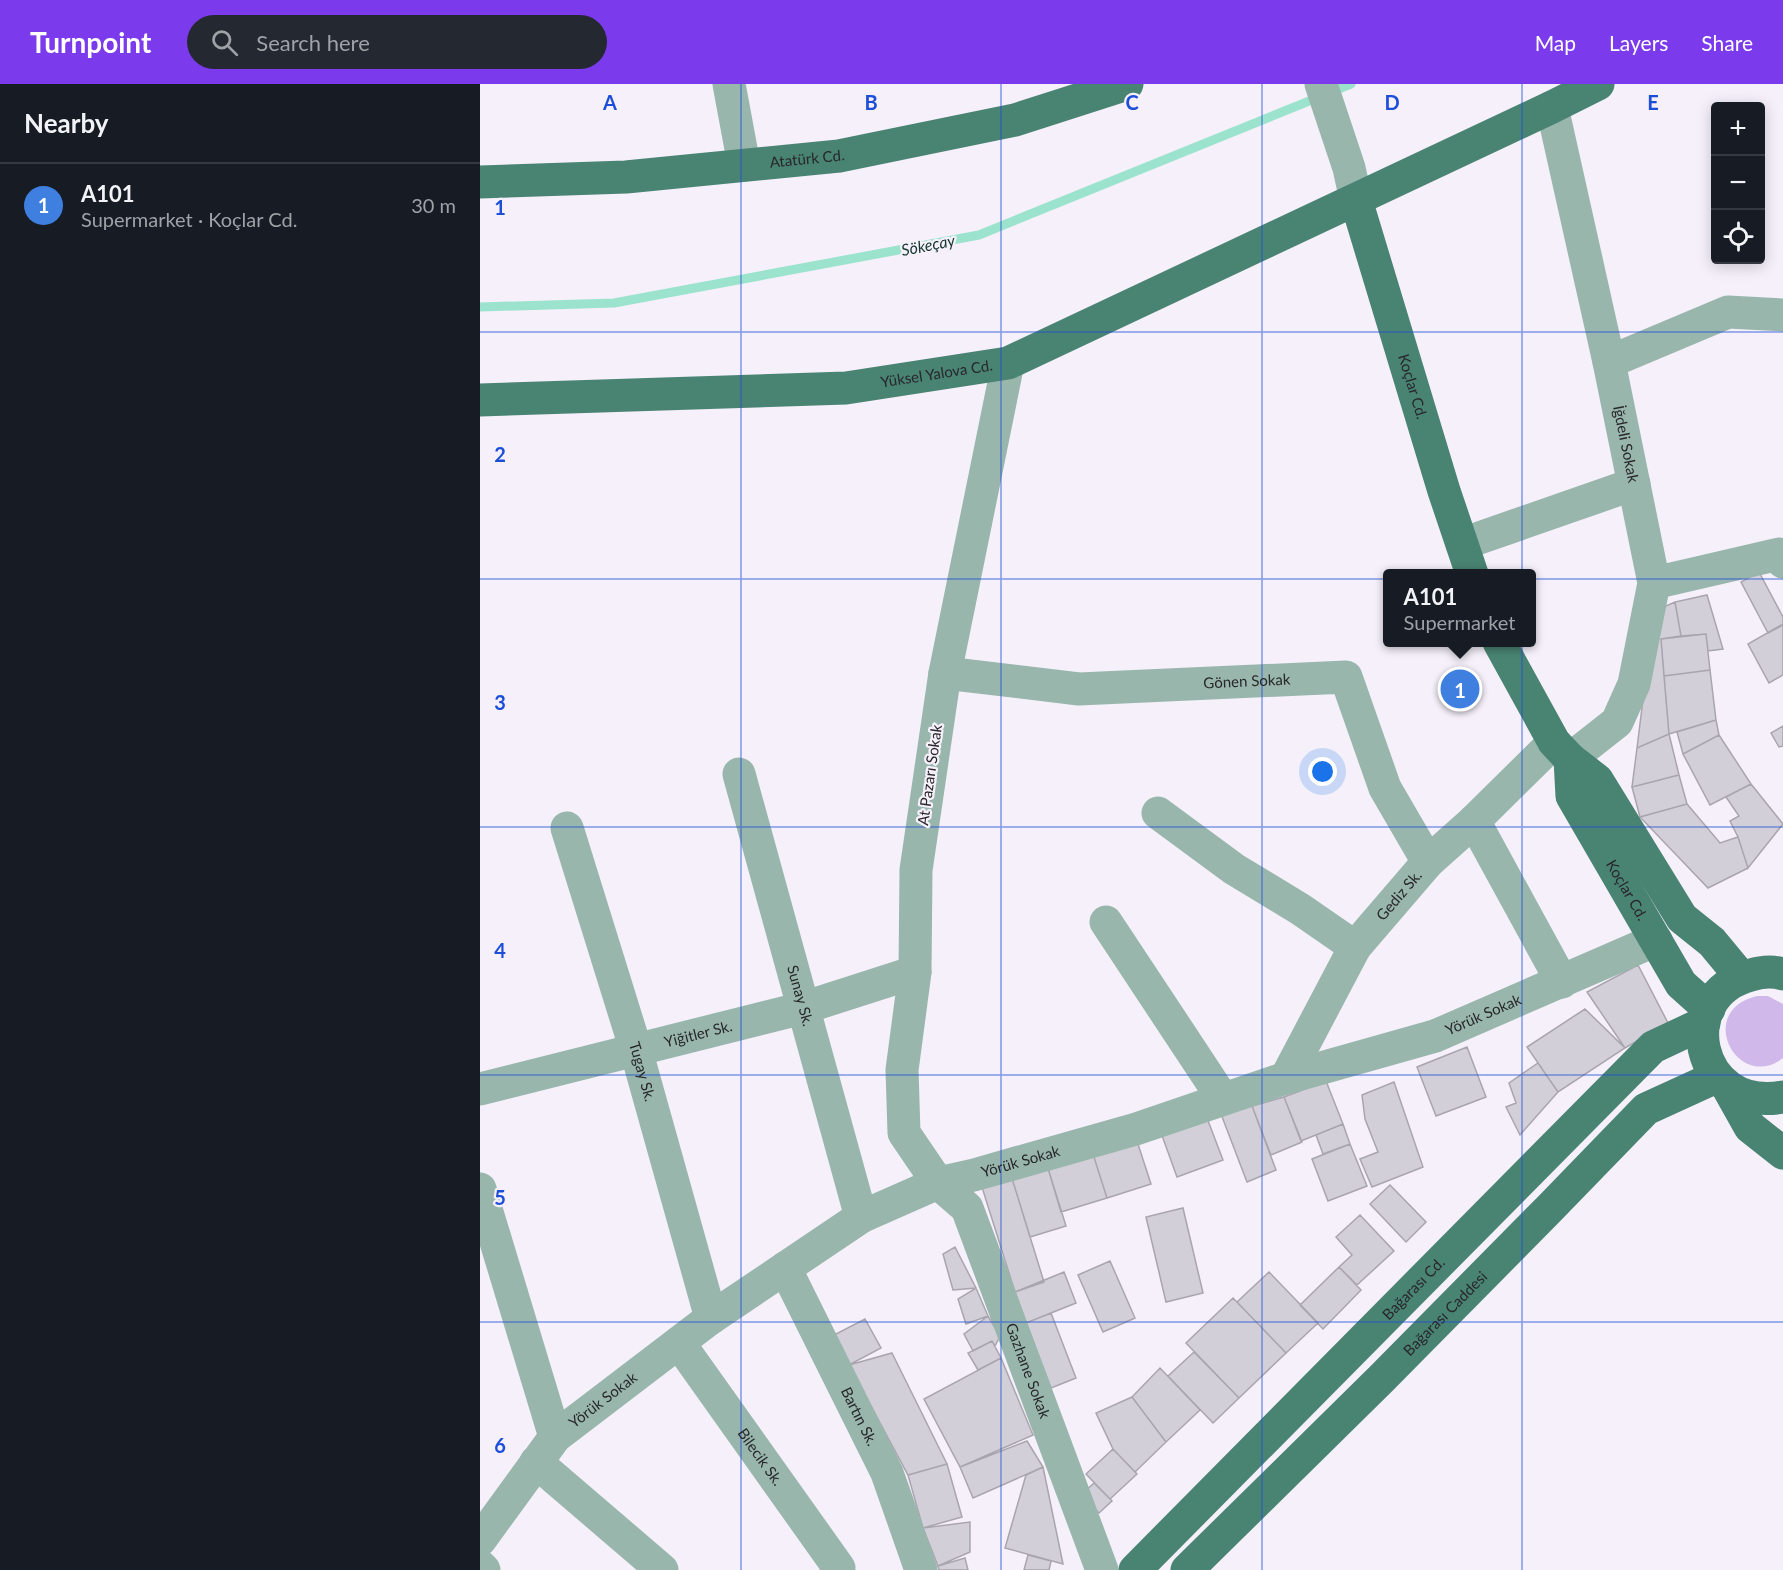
<!DOCTYPE html>
<meta charset="utf-8">
<style>
:root{--surface:#171b24;--page:#242831;--text:#f1f3f6;--muted:#9ea1a6;--line:#363941;--accent:#7c3aed}
body{margin:0;font-family:Lato,sans-serif;background:var(--page);color:var(--text)}
.controls{position:absolute;right:18px;top:18px;display:grid;overflow:hidden;border-radius:6px;box-shadow:0 3px 15px #0003}
.controls button{width:54px;height:54px;display:grid;place-items:center;padding:0;border:0;border-bottom:2px solid var(--line);background:var(--surface);color:var(--text);font:30px sans-serif}
.you{position:absolute;left:843px;top:688px;width:21px;height:21px;margin:-15px;border:4px solid #fff;border-radius:50%;background:#1a73e8;box-shadow:0 0 0 9px #1a73e833}
.badge{display:grid;place-items:center;width:39px;height:39px;border-radius:50%;background:var(--accent);color:#fff;font-size:20px;font-weight:700}
.pin{position:absolute;translate:-50% -50%;border:3px solid #fff;box-shadow:0 2px 6px #0006}
.popup{position:absolute;left:903px;top:485px;width:153px;height:78px;box-sizing:border-box;display:grid;place-content:center;border-radius:6px;background:var(--surface);filter:drop-shadow(0 2px 4px #0005);font-size:20px;white-space:nowrap;color:var(--muted)}
.popup b{font-size:22px;color:var(--text)}
.popup::after{content:'';position:absolute;left:50%;top:100%;margin-left:-12px;border:12px solid transparent;border-top-color:var(--surface)}
.list{margin:0;padding:0;list-style:none}
h2{display:flex;justify-content:space-between;align-items:center;height:78px;margin:0;padding:0 24px;font-size:26px}
h2 small{font-size:20px;font-weight:400;color:var(--muted)}
.list li{display:grid;grid-template-columns:39px 1fr auto;gap:18px;align-items:center;box-sizing:border-box;height:84px;padding:0 24px;border-top:2px solid var(--line)}
.list b{display:block;font-size:22px;white-space:nowrap}
.list p{margin:0;font-size:20px;white-space:nowrap;color:var(--muted)}
.list em{font-size:20px;font-style:normal;color:var(--muted)}
.icon{flex:none;width:33px;height:33px;fill:none;stroke:currentColor;stroke-width:2;stroke-linecap:round;stroke-linejoin:round}
.map{position:relative;flex:none;width:1303px;height:1486px;overflow:hidden}
header{display:flex;align-items:center;gap:36px;box-sizing:border-box;height:84px;padding:0 30px;background:var(--accent);color:#fff}
header strong{font-size:28px}
nav{display:flex;gap:33px;margin-inline-start:auto;font-size:21px}
.search{width:420px;height:54px;background:var(--page);display:flex;align-items:center;gap:15px;box-sizing:border-box;padding:0 21px;border-radius:33px;color:var(--muted);font-size:22px}
main{display:flex}
aside{flex:1;background:var(--surface)}
.map>svg:first-child{display:block}
</style>
<header>
<strong>Turnpoint</strong>
<div class="search"><svg class="icon" aria-label="search" viewBox="0 0 24 24"><circle cx="10" cy="10" r="6"/><path d="M15 15l6 6"/></svg>Search here</div>
<nav><a>Map</a><a>Layers</a><a>Share</a></nav>
</header>
<main>
<aside>
<h2>Nearby<small></small></h2>
<ul class="list">
<li><span class="badge" style="background:#3f7fe0">1</span><div><b>A101</b><p>Supermarket · Koçlar Cd.</p></div><em>30 m</em></li>
</ul>
</aside>
<div class="map">
<svg width="1303" height="1486" viewBox="0 0 1303 1486">
<rect width="100%" height="100%" fill="#f5f0fa"/>
<!-- green -->
<path fill="#d1b8eb" d="M1277,912H1288L1303,920V974C1258,1009 1214,927 1277,912Z"/>
<g fill="none" stroke-linecap="round" stroke-linejoin="round">
<!-- stream -->
<path stroke="#9be3cc" stroke-width="9" d="M0,223L134,219L499,151L871,0"/>
</g>
<!-- building -->
<path fill="#d3cfd8" stroke="#a9a5ae" stroke-width="1.5" d="M1279,488L1303,533V541L1288,549L1261,498Z
M1227,511L1243,565L1228,567L1226,550L1201,552L1195,518Z
M1195,518L1201,552L1181,555L1189,650L1157,664L1174,527Z
M1303,540V591L1289,599L1268,560Z
M1226,550L1230,586L1184,592L1181,555Z
M1230,586L1236,636L1189,650L1184,592Z
M1236,636L1239,651L1203,670L1197,648Z
M1303,642V662L1299,663L1291,649Z
M1189,650L1199,691L1152,703L1157,664Z
M1239,651L1271,700L1230,721L1203,670Z
M1199,691L1207,720L1160,733L1152,703Z
M1271,700L1303,740L1268,784L1258,753L1250,737L1259,732L1246,713Z
M1207,720L1240,759L1258,753L1268,784L1228,804L1160,733Z
M1158,881L1188,939L1145,964L1107,908Z
M1105,925L1145,964L1078,1008L1047,963Z
M987,963L1006,1013L956,1032L937,983Z
M1058,979L1078,1008L1040,1051L1026,1023L1036,1019L1029,999Z
M846,997L863,1040L821,1057L804,1013Z
M914,998L943,1083L892,1103L880,1075L898,1068L885,1035L882,1011Z
M804,1013L822,1058L791,1071L772,1022Z
M772,1022L796,1086L767,1098L741,1030Z
M727,1034L743,1076L697,1093L680,1046Z
M863,1040L870,1060L843,1070L836,1051Z
M656,1054L671,1100L627,1114L612,1067Z
M870,1060L887,1102L848,1117L832,1075Z
M612,1067L627,1114L581,1128L567,1081Z
M567,1081L586,1142L550,1153L531,1091Z
M531,1091L564,1198L535,1208L501,1100Z
M910,1101L946,1138L926,1158L890,1120Z
M703,1124L723,1209L686,1218L666,1133Z
M880,1131L914,1167L877,1201L859,1183L872,1171L856,1153Z
M475,1163L496,1204L473,1206L463,1170Z
M630,1177L655,1234L623,1248L598,1191Z
M859,1183L881,1206L843,1245L820,1221Z
M584,1188L596,1219L546,1239L535,1208Z
M789,1188L838,1239L806,1269L757,1218Z
M496,1204L508,1232L486,1240L478,1215Z
M753,1214L806,1269L759,1314L706,1259Z
M571,1229L596,1294L571,1304L546,1239Z
M508,1232L520,1252L515,1262L512,1257L493,1267L484,1250Z
M385,1235L401,1264L369,1281L354,1251Z
M512,1257L521,1274L498,1286L488,1269Z
M714,1268L759,1314L733,1339L688,1292Z
M412,1269L467,1380L428,1391L369,1281Z
M521,1274L553,1351L480,1383L444,1315Z
M680,1284L720,1326L686,1358L652,1313Z
M652,1313L686,1358L655,1388L633,1365L616,1329Z
M547,1357L563,1383L493,1414L480,1383Z
M633,1365L657,1390L630,1415L606,1390Z
M467,1380L482,1433L443,1444L428,1391Z
M563,1383L583,1480L525,1464L546,1391Z
M614,1399L632,1417L619,1429L601,1411Z
M490,1438V1468L458,1482L443,1444Z
M548,1471L571,1477L569,1486H544Z
M485,1474L488,1486H459L458,1482Z"/>
<g fill="none" stroke-linecap="round" stroke-linejoin="round">
<!-- minor -->
<g stroke="#98b6ac" stroke-width="33">
<path d="M249,0L264,81"/>
<path d="M841,0L869,84L876,116"/>
<path id="s1" d="M1072,23L1129,278L1174,499L1154,600L1137,638L1090,675"/>
<path d="M1129,278L1248,228L1303,231"/>
<path id="s2" d="M528,279L465,589L436,786L435,888L422,986L424,1049L458,1099L487,1124L622,1486"/>
<path d="M982,460L1154,400"/>
<path d="M1174,499L1299,470L1303,478"/>
<path id="s3" d="M465,589L599,605L866,593L905,704L948,778"/>
<path id="s4" d="M259,690L381,1133"/>
<path d="M678,729L754,785L820,825L875,863"/>
<path d="M994,737L1082,898"/>
<path id="s5" d="M87,744L156,966L231,1234"/>
<path d="M626,838L743,1015"/>
<path id="s6" d="M806,994L875,863L948,778L994,737L1074,658"/>
<path id="s7" d="M0,1005L323,924L435,888"/>
<path d="M0,1105L75,1353"/>
<path id="s8" d="M305,1184L407,1389L441,1486"/>
<path id="s9" d="M199,1259L359,1484L356,1486"/>
<path d="M56,1378L182,1486"/>
<path id="s10" d="M0,1456L75,1353L231,1234L381,1133L458,1099L494,1091L656,1045L806,994L955,952L1176,856"/>
<path d="M0,1482L4,1486"/>
</g>
<!-- major -->
<g stroke="#498372" stroke-width="33">
<path id="s11" d="M0,98L146,93L359,72L535,36L647,0"/>
<path id="s12" d="M876,116L964,407L992,490"/>
<path id="s13" d="M0,316L366,304L528,279L1072,23L1118,0"/>
<path d="M1019,558L1074,658L1090,675L1117,696L1202,834L1232,858L1261,893"/>
<path id="s14" d="M1090,675L1092,712L1201,900L1229,925"/>
<path d="M1303,890C1293,887 1281,888 1271,891C1192,911 1215,1029 1303,1013"/>
<path d="M1247,1002L1270,1043L1303,1069"/>
<path id="s15" d="M655,1486L1173,963L1224,939"/>
<path id="s16" d="M707,1486L901,1295L1070,1124L1166,1025L1236,993"/>
</g>
</g>
<!-- grid -->
<path fill="none" stroke="#1d4ed8" stroke-width="1.5" stroke-opacity="0.55" d="M261,0V1486M521,0V1486M782,0V1486M1042,0V1486M0,248H1303M0,495H1303M0,743H1303M0,991H1303M0,1238H1303"/>
<g text-anchor="middle" stroke-width="4.5" stroke-linejoin="round" paint-order="stroke">
<!-- street labels -->
<g font-size="15" fill="#28272a" stroke="#f5f0fa">
<text dy="5" stroke="none"><textPath href="#s11" startOffset="328">Atatürk Cd.</textPath></text>
<text dy="5" stroke="none"><textPath href="#s13" startOffset="458">Yüksel Yalova Cd.</textPath></text>
<text dy="5" stroke="none"><textPath href="#s12" startOffset="195">Koçlar Cd.</textPath></text>
<text dy="5" stroke="none"><textPath href="#s1" startOffset="345">İğdeli Sokak</textPath></text>
<text dy="5" stroke="none"><textPath href="#s3" startOffset="303">Gönen Sokak</textPath></text>
<text transform="translate(450 691) rotate(-82)" y="5">At Pazarı Sokak</text>
<text dy="5" stroke="none"><textPath href="#s14" startOffset="146">Koçlar Cd.</textPath></text>
<text dy="5" stroke="none"><textPath href="#s6" startOffset="216">Gediz Sk.</textPath></text>
<text dy="5" stroke="none"><textPath href="#s4" startOffset="230">Sunay Sk.</textPath></text>
<text dy="5" stroke="none"><textPath href="#s10" startOffset="1160">Yörük Sokak</textPath></text>
<text dy="5" stroke="none"><textPath href="#s7" startOffset="225">Yiğitler Sk.</textPath></text>
<text dy="5" stroke="none"><textPath href="#s5" startOffset="255">Tugay Sk.</textPath></text>
<text dy="5" stroke="none"><textPath href="#s10" startOffset="674">Yörük Sokak</textPath></text>
<text dy="5" stroke="none"><textPath href="#s15" startOffset="396">Bağarası Cd.</textPath></text>
<text dy="5" stroke="none"><textPath href="#s16" startOffset="364">Bağarası Caddesi</textPath></text>
<text dy="5" stroke="none"><textPath href="#s2" startOffset="1052">Gazhane Sokak</textPath></text>
<text dy="5" stroke="none"><textPath href="#s10" startOffset="188">Yörük Sokak</textPath></text>
<text dy="5" stroke="none"><textPath href="#s8" startOffset="166">Bartın Sk.</textPath></text>
<text dy="5" stroke="none"><textPath href="#s9" startOffset="140">Bilecik Sk.</textPath></text>
</g>
<!-- water labels -->
<g font-size="16" font-style="italic" fill="#14362d" stroke="#f5f0fa">
<text transform="translate(448 161) rotate(-11)" y="6">Sökeçay</text>
</g>
</g>
<g font-size="20" text-anchor="middle" font-weight="bold" fill="#1d4ed8" stroke="#f5f0fa" stroke-width="4.5" stroke-linejoin="round" paint-order="stroke">
<text x="130" y="26">A</text>
<text x="391" y="26">B</text>
<text x="652" y="26">C</text>
<text x="912" y="26">D</text>
<text x="1173" y="26">E</text>
<text x="20" y="131">1</text>
<text x="20" y="378">2</text>
<text x="20" y="626">3</text>
<text x="20" y="874">4</text>
<text x="20" y="1121">5</text>
<text x="20" y="1369">6</text>
</g>
</svg>
<div class="controls">
<button>+</button>
<button>−</button>
<button><svg class="icon" aria-label="locate" viewBox="0 0 24 24"><circle cx="12" cy="12" r="6"/><path d="M12 2v4M12 18v4M2 12h4M18 12h4"/></svg></button>
</div>
<div class="you"></div>
<div class="pin badge" style="left:980px;top:605px;background:#3f7fe0">1</div>
<div class="popup"><b>A101</b>Supermarket</div>
</div>
</main>
